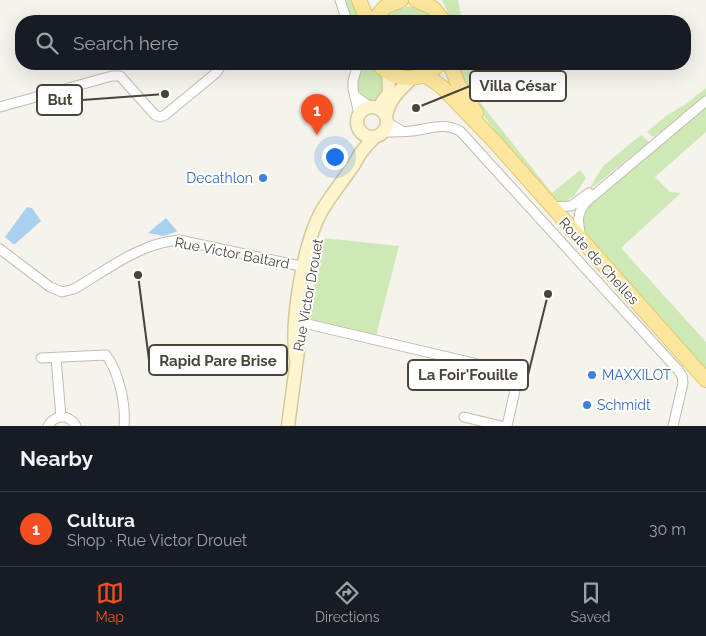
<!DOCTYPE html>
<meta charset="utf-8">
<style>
:root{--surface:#171b24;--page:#242831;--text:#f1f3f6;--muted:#9ea1a6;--line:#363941;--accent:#f74e21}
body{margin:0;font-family:Raleway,sans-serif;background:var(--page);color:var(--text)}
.you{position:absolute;left:334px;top:156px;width:18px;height:18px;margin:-12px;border:4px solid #fff;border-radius:50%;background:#1a73e8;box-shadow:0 0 0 8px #1a73e833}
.badge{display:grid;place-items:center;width:32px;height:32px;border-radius:50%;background:var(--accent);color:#fff;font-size:16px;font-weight:700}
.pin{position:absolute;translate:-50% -41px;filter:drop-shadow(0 1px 2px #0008)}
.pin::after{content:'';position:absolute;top:26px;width:18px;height:15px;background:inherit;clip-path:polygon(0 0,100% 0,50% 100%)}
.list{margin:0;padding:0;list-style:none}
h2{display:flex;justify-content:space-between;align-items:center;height:65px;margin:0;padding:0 20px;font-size:21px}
h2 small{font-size:16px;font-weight:400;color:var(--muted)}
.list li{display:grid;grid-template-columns:32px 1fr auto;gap:15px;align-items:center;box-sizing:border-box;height:75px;padding:0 20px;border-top:1px solid var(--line)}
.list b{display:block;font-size:19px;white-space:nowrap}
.list p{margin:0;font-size:16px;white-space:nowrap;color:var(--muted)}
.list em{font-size:16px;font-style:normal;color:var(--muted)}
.icon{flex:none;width:28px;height:28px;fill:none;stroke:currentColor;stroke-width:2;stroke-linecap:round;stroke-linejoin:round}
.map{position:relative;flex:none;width:706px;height:426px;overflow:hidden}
.search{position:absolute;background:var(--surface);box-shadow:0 5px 20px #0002;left:15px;right:15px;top:15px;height:55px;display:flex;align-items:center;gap:12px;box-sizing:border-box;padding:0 18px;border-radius:20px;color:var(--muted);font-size:19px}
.sheet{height:140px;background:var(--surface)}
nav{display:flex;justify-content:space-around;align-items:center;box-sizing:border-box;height:70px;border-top:1px solid var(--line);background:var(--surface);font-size:14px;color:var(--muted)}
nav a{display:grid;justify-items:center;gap:2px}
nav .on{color:var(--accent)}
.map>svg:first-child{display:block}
</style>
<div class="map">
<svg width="706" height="426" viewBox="0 0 706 426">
<rect width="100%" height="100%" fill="#f6f3ec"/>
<!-- green -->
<path fill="#cfe9b6" d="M344,0H353L362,21H352Z
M442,0H458L462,21H452Z
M409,6L425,10L436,21H382L393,11Z
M362,64H369C380,81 390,74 381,98C370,103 358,99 358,85C358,77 361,71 362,64Z
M390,64H428C416,72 402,72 390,64Z
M454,64H475V78L479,101L552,193L580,170L586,178L574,196L565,202L556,201L503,141L478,109Z
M706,88V97L672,125L653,137L647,132L667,115L686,104Z
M706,105V132L655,177L670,192L681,193L621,248L706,342V371L580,226L583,207Z
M641,135L649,142L588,191L603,166Z
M323,238L399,246L376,336L308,321Z"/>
<!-- water -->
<path fill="#aad0f0" d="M27,207L32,208L41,221L15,244H13L5,237Z
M166,218L177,231L176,232L163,236L148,233Z"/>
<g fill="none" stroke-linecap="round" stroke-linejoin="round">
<defs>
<path id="street" d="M340,0L347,21
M358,64L353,81V89L359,114
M355,96L370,107
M0,107L112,76H120L155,115L160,117L165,115L216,73L220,67L219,64
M388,123L402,131
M383,132C393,132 403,132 412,131C430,129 443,122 460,131L678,370L682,376L683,383L673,426
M551,207L571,206L589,193
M581,237C578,223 576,214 586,202L706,101
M0,249L50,287L62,292L74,289C107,270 140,243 179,240L310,268
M295,321L516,373L518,377L507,426
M41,358L106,355C119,372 126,405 124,426
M56,358L61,417
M464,417L501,426
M48,426C55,414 69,414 76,426"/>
<path id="secondary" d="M382,102L389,93L388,73
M357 122a15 15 0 1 1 30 0a15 15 0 1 1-30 0Z
M386,116C390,98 399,91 412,78
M296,359C290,323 303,247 320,214C328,199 340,185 350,170C354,165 357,159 360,154C364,148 370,142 375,137
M288,426L298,351"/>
<path id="primary" d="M359,0L368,21
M416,0L433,8L444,21
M373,21L385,7L401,0
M378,64C395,82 422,83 439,64
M450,64L458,84L476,113
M425,75L442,87L494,141L706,380"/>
</defs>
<!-- street casing -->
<use href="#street" stroke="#c1bcae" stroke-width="11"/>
<!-- secondary casing -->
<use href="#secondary" stroke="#d5c99c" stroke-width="15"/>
<!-- primary casing -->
<use href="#primary" stroke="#e3c76c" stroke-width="16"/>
<!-- street -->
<use href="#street" stroke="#fff" stroke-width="9"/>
<!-- secondary -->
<use href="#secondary" stroke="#fef5ce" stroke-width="12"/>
<!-- primary -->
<use href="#primary" stroke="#fde79e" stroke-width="14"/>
</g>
<!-- markers -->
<g fill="#3f7fe0" stroke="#fff" stroke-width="2">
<circle cx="263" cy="178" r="5"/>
<circle cx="592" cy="375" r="5"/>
<circle cx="587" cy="405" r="5"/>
</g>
<g text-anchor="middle" stroke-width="4" stroke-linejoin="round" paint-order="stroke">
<!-- shop labels -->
<g font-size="14" fill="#366cbe" stroke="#fff" text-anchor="start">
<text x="253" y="183" text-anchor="end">Decathlon</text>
<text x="602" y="380">MAXXILOT</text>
<text x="597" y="410">Schmidt</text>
</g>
<!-- street labels -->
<g font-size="14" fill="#4a4539" stroke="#fff">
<text transform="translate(232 253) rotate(11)" y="5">Rue Victor Baltard</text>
<text transform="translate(599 261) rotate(48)" y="5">Route de Chelles</text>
<text transform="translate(308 295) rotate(-80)" y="5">Rue Victor Drouet</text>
</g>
</g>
<!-- callouts -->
<path fill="none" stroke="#4a4539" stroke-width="2" d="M416 108L470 86M165 94L82 100M138 275L149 360M548 294L528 375"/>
<g fill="#4a4539" stroke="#fff" stroke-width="2">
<circle cx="416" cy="108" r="5"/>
<circle cx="165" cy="94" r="5"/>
<circle cx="138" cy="275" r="5"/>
<circle cx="548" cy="294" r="5"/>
</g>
<g fill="#fff" stroke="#4a4539" stroke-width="2">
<rect x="470" y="71" width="96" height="30" rx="5"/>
<rect x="37" y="85" width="45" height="30" rx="5"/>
<rect x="149" y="345" width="138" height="30" rx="5"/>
<rect x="408" y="360" width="120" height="30" rx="5"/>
</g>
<g font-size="15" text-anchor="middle" font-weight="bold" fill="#4a4539">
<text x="518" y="91">Villa César</text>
<text x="60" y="105">But</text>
<text x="218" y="366">Rapid Pare Brise</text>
<text x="468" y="380">La Foir'Fouille</text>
</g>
</svg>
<div class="you"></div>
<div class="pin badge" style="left:317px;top:135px">1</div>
<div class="search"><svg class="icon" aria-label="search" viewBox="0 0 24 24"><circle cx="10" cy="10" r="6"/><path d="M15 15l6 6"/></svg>Search here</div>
</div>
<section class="sheet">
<h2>Nearby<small></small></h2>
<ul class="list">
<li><span class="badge">1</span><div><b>Cultura</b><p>Shop · Rue Victor Drouet</p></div><em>30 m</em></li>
</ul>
</section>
<nav>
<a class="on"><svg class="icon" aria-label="map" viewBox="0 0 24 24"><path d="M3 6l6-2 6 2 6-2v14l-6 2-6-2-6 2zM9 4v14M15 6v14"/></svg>Map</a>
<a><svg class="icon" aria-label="directions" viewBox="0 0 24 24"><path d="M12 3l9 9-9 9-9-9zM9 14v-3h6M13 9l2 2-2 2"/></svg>Directions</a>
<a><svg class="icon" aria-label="saved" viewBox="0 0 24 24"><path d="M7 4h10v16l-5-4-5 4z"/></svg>Saved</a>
</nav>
